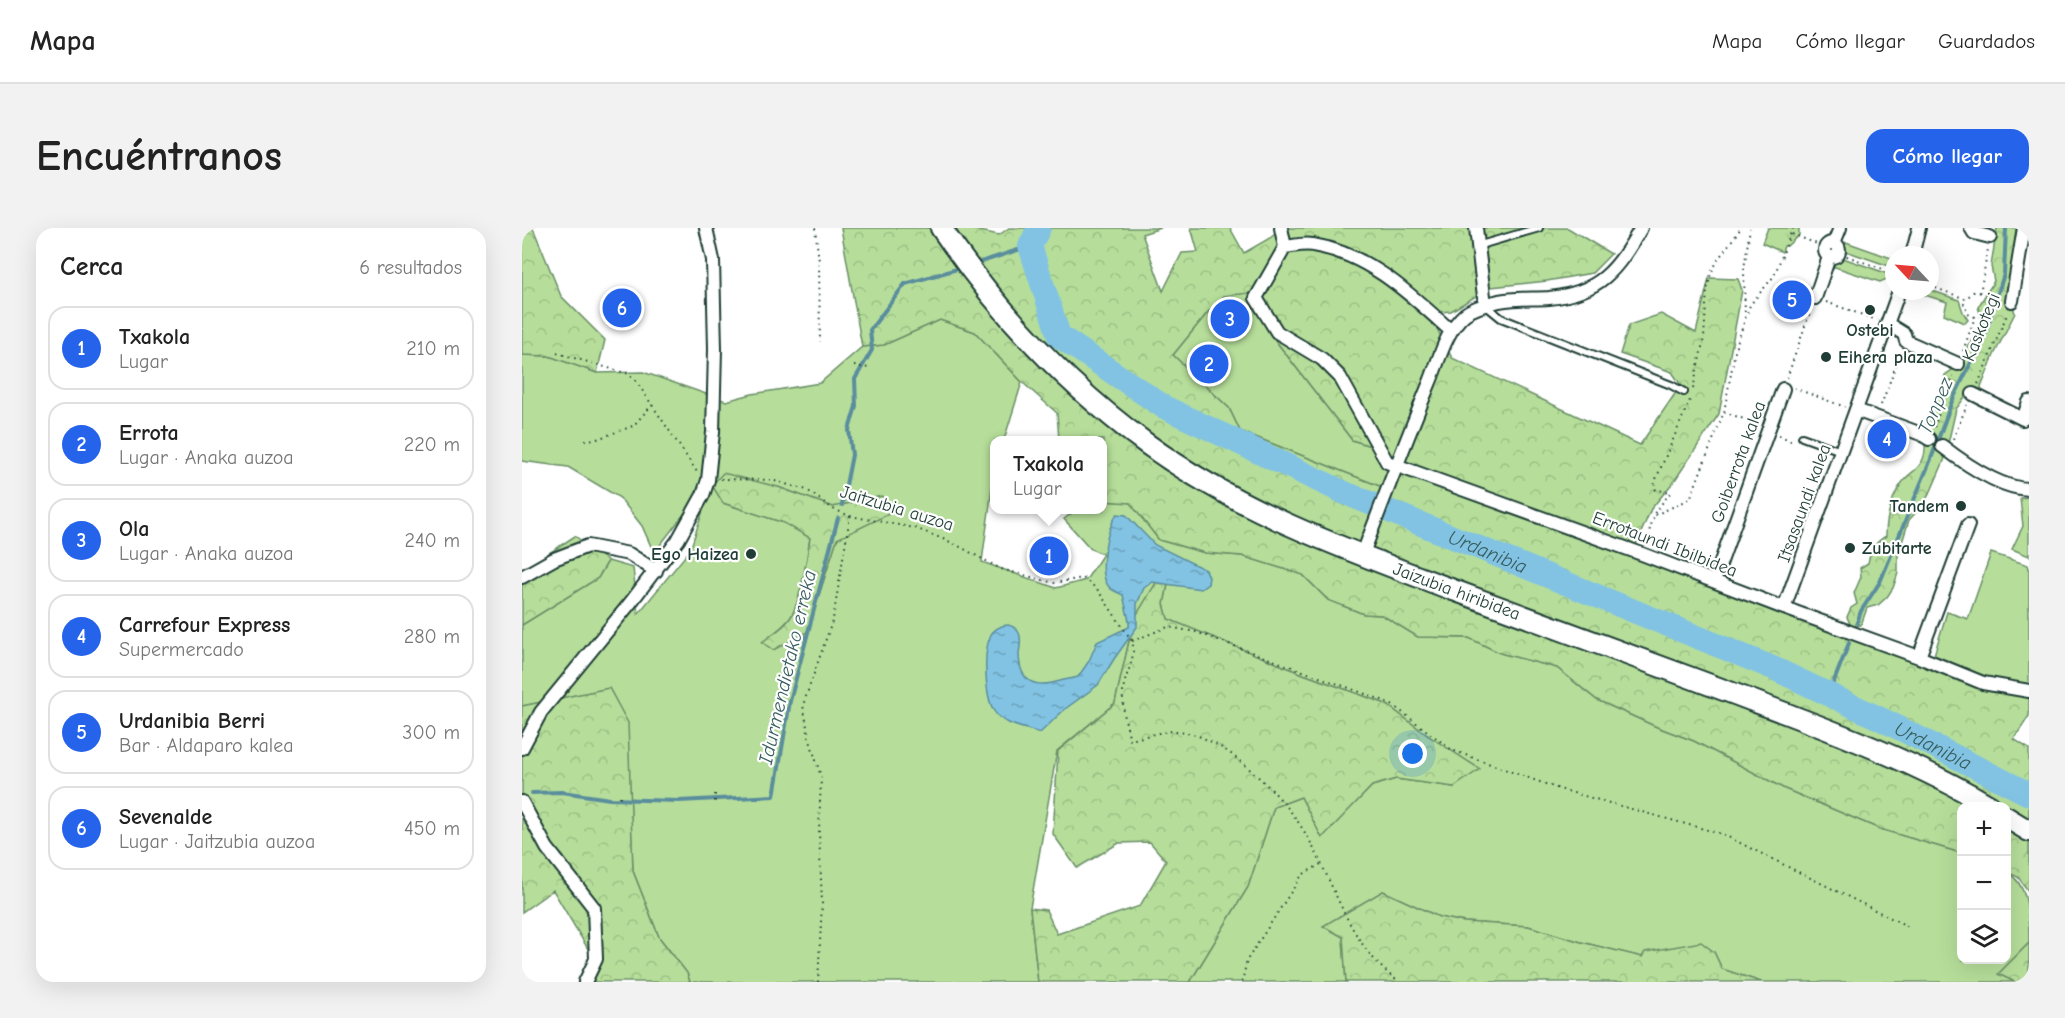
<!DOCTYPE html>
<html lang="es">
<meta charset="utf-8">
<style>
:root{--surface:#fff;--page:#f2f2f2;--text:#222;--muted:#767676;--line:#e0e0e0;--accent:#2563eb}
body{margin:0;font-family:"Comic Neue",sans-serif;background:var(--page);color:var(--text)}
.controls{position:absolute;right:18px;bottom:18px;display:grid;overflow:hidden;border-radius:12px;box-shadow:0 6px 24px #0002}
.controls button{width:54px;height:54px;display:grid;place-items:center;padding:0;border:0;border-bottom:2px solid var(--line);background:var(--surface);color:var(--text);font:30px sans-serif}
.compass{position:absolute;left:1363px;top:18px;width:54px;height:54px;border-radius:50%;background:var(--surface);box-shadow:0 6px 24px #0002;rotate:296deg}
.you{position:absolute;left:891px;top:526px;width:21px;height:21px;margin:-15px;border:4px solid #fff;border-radius:50%;background:#1a73e8;box-shadow:0 0 0 9px #1a73e833}
.badge{display:grid;place-items:center;width:39px;height:39px;border-radius:50%;background:var(--accent);color:#fff;font-size:20px;font-weight:700}
.pin{position:absolute;translate:-50% -50%;border:3px solid #fff;box-shadow:0 2px 6px #0006}
.popup{position:absolute;left:468px;top:208px;width:117px;height:78px;box-sizing:border-box;display:grid;place-content:center;border-radius:12px;background:var(--surface);filter:drop-shadow(0 2px 4px #0005);font-size:20px;white-space:nowrap;color:var(--muted)}
.popup b{font-size:22px;color:var(--text)}
.popup::after{content:'';position:absolute;left:50%;top:100%;margin-left:-12px;border:12px solid transparent;border-top-color:var(--surface)}
.list{margin:0;padding:0;list-style:none}
h2{display:flex;justify-content:space-between;align-items:center;height:78px;margin:0;padding:0 24px;font-size:26px}
h2 small{font-size:20px;font-weight:400;color:var(--muted)}
.list li{display:grid;grid-template-columns:39px 1fr auto;gap:18px;align-items:center;box-sizing:border-box;height:84px;margin:0 12px 12px;padding:0 12px;border:2px solid var(--line);border-radius:18px}
.list b{display:block;font-size:22px;white-space:nowrap}
.list p{margin:0;font-size:20px;white-space:nowrap;color:var(--muted)}
.list em{font-size:20px;font-style:normal;color:var(--muted)}
.icon{flex:none;width:33px;height:33px;fill:none;stroke:currentColor;stroke-width:2;stroke-linecap:round;stroke-linejoin:round}
.map{position:relative;flex:none;width:1507px;height:754px;overflow:hidden;border-radius:18px}
header{display:flex;align-items:center;gap:36px;box-sizing:border-box;height:84px;padding:0 30px;background:var(--surface);border-bottom:2px solid var(--line)}
header strong{font-size:28px}
nav{display:flex;gap:33px;margin-inline-start:auto;font-size:21px}
.intro{display:flex;align-items:center;justify-content:space-between;box-sizing:border-box;height:144px;padding:0 36px}
h1{margin:0;font-size:42px}
.button{padding:15px 27px;border-radius:18px;background:var(--accent);color:#fff;font-size:21px;font-weight:700}
main{display:flex;gap:36px;padding:0 36px}
aside{flex:1;background:var(--surface);border-radius:18px;box-shadow:0 6px 24px #0002}
.map>svg:first-child{display:block}
</style>
<header>
<strong>Mapa</strong>
<nav><a>Mapa</a><a>Cómo llegar</a><a>Guardados</a></nav>
</header>
<div class="intro"><h1>Encuéntranos</h1><a class="button">Cómo llegar</a></div>
<main>
<aside>
<h2>Cerca<small>6 resultados</small></h2>
<ul class="list">
<li><span class="badge">1</span><div><b>Txakola</b><p>Lugar</p></div><em>210 m</em></li>
<li><span class="badge">2</span><div><b>Errota</b><p>Lugar · Anaka auzoa</p></div><em>220 m</em></li>
<li><span class="badge">3</span><div><b>Ola</b><p>Lugar · Anaka auzoa</p></div><em>240 m</em></li>
<li><span class="badge">4</span><div><b>Carrefour Express</b><p>Supermercado</p></div><em>280 m</em></li>
<li><span class="badge">5</span><div><b>Urdanibia Berri</b><p>Bar · Aldaparo kalea</p></div><em>300 m</em></li>
<li><span class="badge">6</span><div><b>Sevenalde</b><p>Lugar · Jaitzubia auzoa</p></div><em>450 m</em></li>
</ul>
</aside>
<div class="map">
<svg width="1507" height="754" viewBox="0 0 1507 754">
<defs>
<pattern id="forest-crowns" width="20" height="18" patternUnits="userSpaceOnUse" patternTransform="scale(1.5)"><rect width="20" height="18" fill="#b6de9a"/><path d="M2 6a3 3 0 1 1 6 0M12 15a3 3 0 1 1 6 0" fill="none" stroke="#9cbf85"/></pattern>
<pattern id="park-tufts" width="24" height="20" patternUnits="userSpaceOnUse" patternTransform="scale(1.5)"><rect width="24" height="20" fill="#b6de9a"/><path d="M3 7l-1-3M5 7V3M7 7l1-3M15 17l-1-3M17 17v-4M19 17l1-3" fill="none" stroke="#9cbf85"/></pattern>
<pattern id="water-ripples" width="26" height="14" patternUnits="userSpaceOnUse" patternTransform="scale(1.5)"><rect width="26" height="14" fill="#82c3e3"/><path d="M2 4q2-2 4 0t4 0M15 11q2-2 4 0t4 0" fill="none" stroke="#6aa0b9"/></pattern>
</defs>
<rect width="100%" height="100%" fill="#fff"/>
<filter id="ink" filterUnits="userSpaceOnUse"><feTurbulence type="fractalNoise" baseFrequency=".0167" numOctaves="2"/><feDisplacementMap in="SourceGraphic" scale="12" xChannelSelector="R" yChannelSelector="G"/><feConvolveMatrix kernelMatrix="1 2 1 2 8 2 1 2 1" color-interpolation-filters="sRGB"/></filter>
<g filter="url(#ink)">
<!-- green -->
<path fill="#b6de9a" stroke="#6a8e67" stroke-width="1.5" fill-rule="evenodd" d="M1324,14L1372,31V36L1370,39L1321,22Z
M1321,30L1369,47L1367,50L1358,54L1310,38Z
M1408,62L1437,72L1441,84L1446,92L1443,95L1422,86L1425,74L1390,63Z
M727,65L747,104L830,212L855,220L875,237L865,261L718,203L707,180L651,127L686,84L702,67Z
M418,92L453,104L500,154L482,212H473C473,253 465,293 460,334L534,360L564,352L581,326L569,321L542,291L554,282H581V273L608,274L637,312L683,325L720,328L781,347L806,372L842,386L860,387L896,409L947,410L978,425L1035,440L1075,472L1135,499L1172,513L1263,561L1358,601L1439,625L1440,732H1484L1485,644C1507,657 1507,686 1507,715L1477,746L1493,754H1239L1200,741L1192,724L1120,729L1059,714L1006,698L942,694L917,689L861,663L802,698L821,709L824,754H668L726,659L752,579L779,569L800,609L850,558L874,551L932,559L905,507L864,476L781,446L646,391L642,376L646,356L612,391L593,475L535,523L508,680L516,754H168L165,745L137,709L111,643L105,495L87,460L0,478V397L76,350L86,333L111,340L116,386L168,322L189,258L179,264L132,325L120,298L98,270L46,239L0,233V127L27,128L75,145L121,144L204,173L230,166L298,155L340,119L362,117ZM256,259L311,279L360,268L368,285L315,311L285,404L241,415C250,405 266,397 271,385C280,367 285,329 288,309L262,295L201,275Z
M1507,269V328L1490,321L1501,298L1498,270Z
M1469,325L1506,337L1507,340V457L1467,450L1412,427L1425,384L1446,391Z"/>
<!-- forest -->
<path fill="url(#forest-crowns)" stroke="#6a8e67" stroke-width="1.5" fill-rule="evenodd" d="M0,0H11L39,68L83,112L75,145L27,128L0,127Z
M319,0H444L477,7L487,0H639L620,6L641,63L660,25L676,24L669,0H708L722,25L748,10L761,0H1046L1089,26L1070,45L1025,53L969,59L929,83L907,85L930,130L1118,217L1159,157L1150,144L1098,126L1107,97L1139,86L1174,105L1187,50L1216,51L1220,62L1197,186L1153,252L1129,281L1111,324L1461,455L1507,462V488L1492,511L1507,521V664L1496,649L1485,644L1484,578H1440L1439,625L1358,601L1263,561L1172,513L1135,499L1075,472L1035,440L978,425L947,410L896,409L860,387L842,386L806,372L781,347L720,328L683,325L637,312L608,275L581,273V212H537L535,185L500,154L453,104L418,92L362,117L340,119ZM727,65L747,104L830,212L855,220L875,237L865,261L718,203L707,180L651,127L686,84L702,68Z
M1475,0H1494L1487,67L1493,85L1472,127L1458,162L1443,169L1434,181L1422,233L1409,263L1400,278L1387,292L1376,327V345L1371,360L1365,369L1356,377L1345,380L1339,397L1329,398L1325,389L1329,380L1335,376L1332,365L1339,349L1338,340L1346,335C1348,323 1353,314 1364,308C1364,289 1370,266 1383,251C1391,242 1395,244 1401,231C1406,220 1401,206 1404,194C1408,177 1421,164 1423,147L1443,133L1446,120L1460,91L1456,79L1472,53L1469,38Z
M201,245L256,259L311,279L360,268L369,285L315,311L285,404L251,422L240,414C251,406 266,397 271,385C280,367 285,330 288,310L262,295L201,275L190,257Z
M53,308L86,333L76,350L0,397V343Z
M635,353L646,356L642,376L646,391L781,446L864,476L905,507L958,541L932,559L874,551L850,558L800,610L779,569L752,579L726,659L668,754H516L508,680L524,682L535,706L618,678L644,633L628,614L597,615L555,640L531,606L536,523L593,475L612,391Z
M87,460L106,495L111,643L137,709L165,745L168,754H56L75,736L31,662L0,684V478Z
M861,663L917,689L942,694L1006,698L1059,714L1120,729L1123,724L1179,714L1192,724L1200,741L1239,754H824L821,709L801,698Z
M1507,715V754H1493L1476,746Z"/>
<!-- park -->
<path fill="url(#park-tufts)" stroke="#6a8e67" stroke-width="1.5" d="M1246,0H1277V7L1265,18H1262L1260,24L1240,15Z"/>
<!-- water -->
<path fill="url(#water-ripples)" stroke="#5a8d9d" stroke-width="1.5" d="M595,286L604,287L633,317L684,342L687,349L686,356L679,361L630,354L622,360L615,376V399L592,431L576,457L543,481L518,505C504,500 480,497 472,483C463,468 461,425 468,409C470,402 479,397 486,397C491,398 495,401 497,405C500,411 498,418 497,425C497,454 512,461 538,453C544,451 550,451 556,449L567,433L575,414L607,399V393L601,367C597,365 591,363 588,360C574,347 585,299 595,286Z"/>
<g fill="none" stroke-linecap="round" stroke-linejoin="round">
<!-- stream -->
<path stroke="#5a8d9d" stroke-width="4" d="M459,34L508,18
M320,277L330,227L327,202L334,178L333,151L350,122L348,102L383,56L435,41
M1335,395L1339,383L1358,354L1409,231L1430,173L1463,106L1482,46L1484,0
M1307,466L1327,415
M10,565L40,564L88,571L157,573L252,568L268,473L316,290"/>
<!-- river -->
<path stroke="#82c3e3" stroke-width="24" id="s1" d="M517,0L508,18L537,108L642,179L823,265L1251,440L1363,493L1507,566"/>
<defs>
<path id="lane" d="M955,18L1017,0
M963,77L979,90L1149,157L1162,164
M1280,209L1319,223"/>
<path id="street" d="M759,0L763,19C772,18 782,15 791,17C847,26 888,66 929,103
M954,0L963,77
M1449,0L1452,5L1468,9
M1303 22a7 7 0 1 1 14 0a7 7 0 1 1-14 0Z
M1312,15L1318,0
M763,19L734,70L755,104L800,131L818,149L865,234L1120,326L1262,380L1397,429L1461,455L1507,463
M1390,27L1397,0
M1293,70L1307,29
M1490,73L1502,0
M1366,96L1382,106L1384,113L1436,136
M1451,166L1501,191L1507,174
M1334,182L1399,206L1407,211
M1420,218C1442,235 1479,261 1507,261
M840,328C862,270 884,212 908,154C917,132 924,102 943,86C952,79 966,76 977,73C994,70 1010,71 1027,70C1078,65 1095,42 1119,0
M0,349L32,331L66,318L107,326L134,343
M1192,353L1261,161
M1262,380L1377,63
M1397,429L1446,297
M0,520L19,484L109,374L156,312L181,267L186,252L191,204L193,121L191,32L184,0
M0,574L25,620L72,680L74,731L63,754"/>
<g id="primary">
<path id="s2" d="M419,0C476,84 543,156 625,216C718,284 827,323 934,363C1026,397 1118,431 1210,465C1297,498 1388,530 1468,578"/>
<path d="M1484,589L1507,603"/>
</g>
</defs>
<!-- lane casing -->
<use href="#lane" stroke="#1f3d34" stroke-width="10"/>
<!-- street casing -->
<use href="#street" stroke="#1f3d34" stroke-width="16"/>
<!-- primary casing -->
<use href="#primary" stroke="#1f3d34" stroke-width="24"/>
<!-- path -->
<path stroke="#1f3d34" stroke-width="2" stroke-dasharray="1.5 4.5" stroke-linecap="butt" d="M293,0L297,33L298,114
M1270,6L1300,18
M1319,26L1372,45
M1408,58L1444,71L1451,64L1468,65L1478,69
M1458,65L1466,21
M1304,74L1355,92
M1223,90L1222,41L1228,0
M1441,123L1453,89L1446,86L1442,76L1444,71
M35,125L107,146L114,153L175,244
M332,138L348,140
M1265,150L1289,81
M1456,156L1486,84
M1272,160L1323,179
M1171,161L1182,110L1185,62L1189,45L1197,30L1219,0
M1359,177L1379,124
M1202,184L1236,196
M1412,199L1431,148
M1257,207L1271,214
M1431,211L1445,177
M63,212L75,211L111,198L130,177
M199,251L249,252L285,262L311,281L328,288L393,300L431,315L479,341L532,355L561,350L575,361L610,413C615,431 602,447 601,464C600,480 604,496 608,512C622,509 639,503 653,503C674,503 703,520 718,533C742,553 764,574 780,600C813,652 824,716 877,754
M1133,287L1168,271L1202,184L1214,118L1228,77L1252,48L1271,0
M1124,314L1133,284L1149,264L1134,262L1132,258L1134,251L1168,172
M610,413L646,399L674,404L860,472L872,478L930,522L1037,561L1200,606L1389,700
M193,566V576
M98,568V574
M296,754L300,675L297,603L299,549L287,509L281,477L311,391L328,288
M720,754L725,732L780,647L799,636"/>
<!-- lane -->
<use href="#lane" stroke="#fff" stroke-width="6"/>
<!-- street -->
<use href="#street" stroke="#fff" stroke-width="12"/>
<!-- primary -->
<use href="#primary" stroke="#fff" stroke-width="20"/>
</g>
</g>
<!-- markers -->
<g fill="#1f3d34" stroke="#fff" stroke-width="2">
<circle cx="1348" cy="82" r="6"/>
<circle cx="1304" cy="129" r="6"/>
<circle cx="1439" cy="278" r="6"/>
<circle cx="1328" cy="320" r="6"/>
<circle cx="229" cy="326" r="6"/>
</g>
<g text-anchor="middle" stroke-width="4.5" stroke-linejoin="round" paint-order="stroke">
<!-- street labels -->
<g font-size="18" fill="#1f3d34" stroke="#fff">
<text transform="translate(1459 99) rotate(-68)" y="6">Kaskotegi</text>
<text transform="translate(1216 234) rotate(-70)" y="6">Goiberrota kalea</text>
<text transform="translate(1282 275) rotate(-70)" y="6">Itsasaundi kalea</text>
<text transform="translate(375 280) rotate(17)" y="6">Jaitzubia auzoa</text>
<text transform="translate(1143 316) rotate(21)" y="6">Errotaundi Ibilbidea</text>
<text dy="6" stroke="none"><textPath href="#s2" startOffset="644">Jaizubia hiribidea</textPath></text>
</g>
<!-- poi labels -->
<g font-size="18" font-weight="bold" fill="#1f3d34" stroke="#fff" text-anchor="start">
<text x="1348" y="108" text-anchor="middle">Ostebi</text>
<text x="1316" y="135">Eihera plaza</text>
<text x="1427" y="284" text-anchor="end">Tandem</text>
<text x="1340" y="326">Zubitarte</text>
<text x="217" y="332" text-anchor="end">Ego Haizea</text>
</g>
<!-- water labels -->
<g font-size="20" font-style="italic" fill="#385e60" stroke="#fff">
<text transform="translate(1413 178) rotate(-67)" y="7">Tonpez</text>
<text dy="7" stroke="none"><textPath href="#s1" startOffset="596">Urdanibia</textPath></text>
<text transform="translate(265 439) rotate(-77)" y="7">Idurmendietako erreka</text>
<text dy="7" stroke="none"><textPath href="#s1" startOffset="1082">Urdanibia</textPath></text>
</g>
</g>
</svg>
<div class="controls">
<button>+</button>
<button>−</button>
<button><svg class="icon" aria-label="layers" viewBox="0 0 24 24"><path d="M12 4l9 5-9 5-9-5zM3 14l9 5 9-5"/></svg></button>
</div>
<svg class="compass" viewBox="-18 -18 36 36"><path d="M0-13l5 13h-10z" fill="#e53935"/><path d="M0 13l5-13h-10z" fill="#767676"/></svg>
<div class="you"></div>
<div class="pin badge" style="left:527px;top:328px">1</div>
<div class="popup"><b>Txakola</b>Lugar</div>
<div class="pin badge" style="left:687px;top:136px">2</div>
<div class="pin badge" style="left:708px;top:91px">3</div>
<div class="pin badge" style="left:1365px;top:211px">4</div>
<div class="pin badge" style="left:1270px;top:72px">5</div>
<div class="pin badge" style="left:100px;top:80px">6</div>
</div>
</main>
